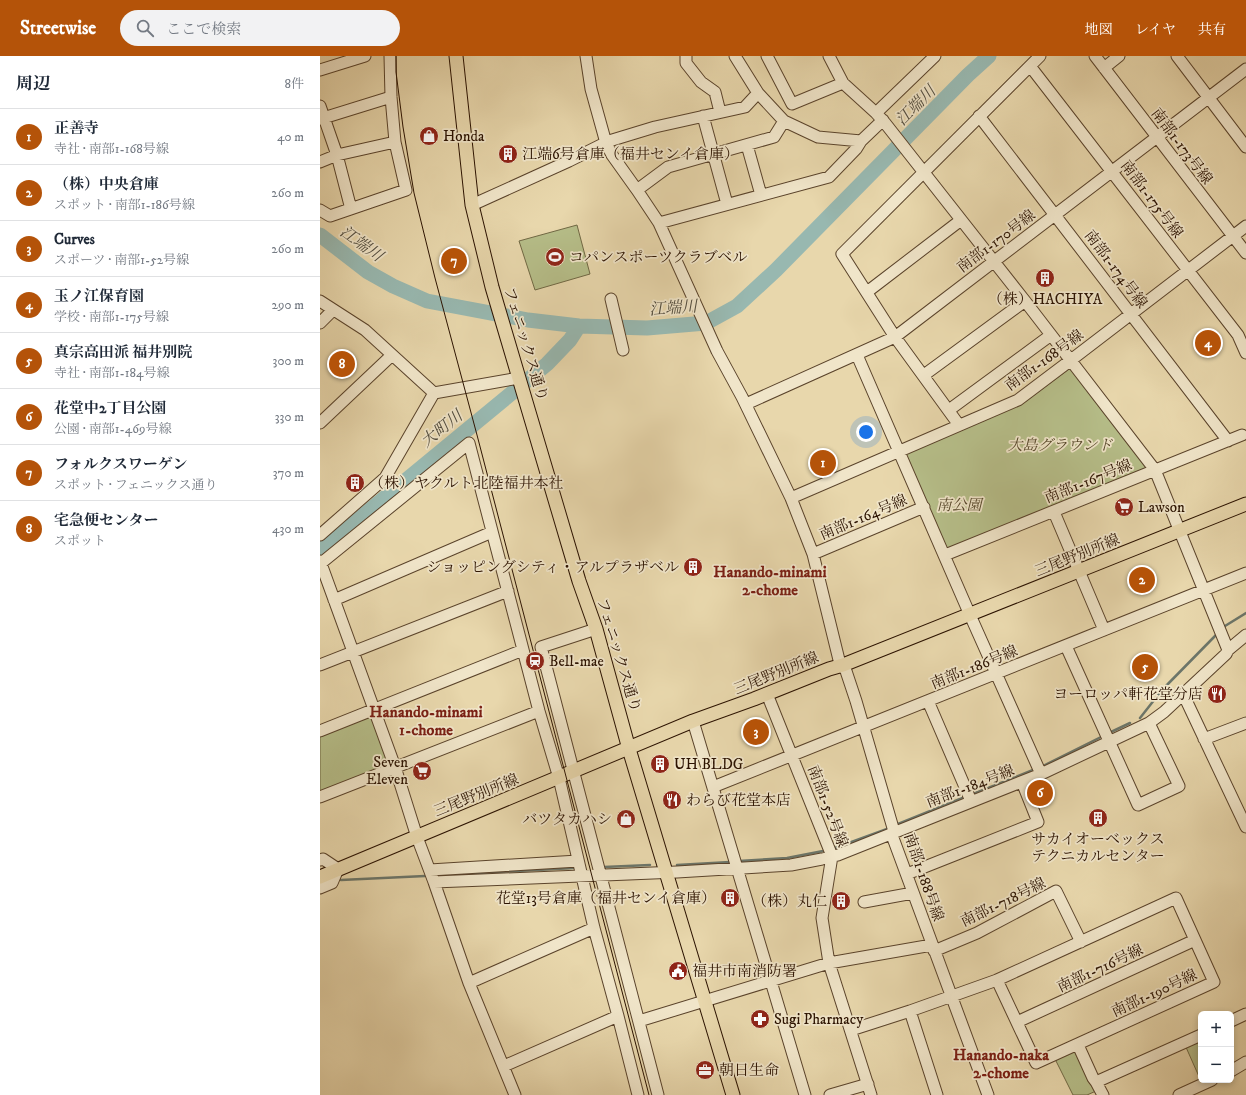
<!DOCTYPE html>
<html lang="ja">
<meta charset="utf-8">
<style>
:root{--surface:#fff;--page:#f2f2f3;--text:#1f2937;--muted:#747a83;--line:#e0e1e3;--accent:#b45309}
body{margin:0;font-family:"IM FELL DW Pica","Noto Serif JP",serif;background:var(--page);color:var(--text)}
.controls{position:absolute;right:12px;bottom:12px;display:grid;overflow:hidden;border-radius:6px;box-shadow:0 2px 6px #0003}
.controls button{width:36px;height:36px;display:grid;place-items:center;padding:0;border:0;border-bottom:1px solid var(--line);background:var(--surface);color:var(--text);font:20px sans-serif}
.you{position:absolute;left:546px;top:376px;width:14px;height:14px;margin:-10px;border:3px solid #fff;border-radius:50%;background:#1a73e8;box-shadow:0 0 0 6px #1a73e833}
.badge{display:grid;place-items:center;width:26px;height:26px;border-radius:50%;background:var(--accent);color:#fff;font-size:13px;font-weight:700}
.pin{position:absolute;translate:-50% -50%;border:2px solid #fff;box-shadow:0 1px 4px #0006}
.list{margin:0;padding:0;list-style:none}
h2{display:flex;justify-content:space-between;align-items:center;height:52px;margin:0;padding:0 16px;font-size:17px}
h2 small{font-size:13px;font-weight:400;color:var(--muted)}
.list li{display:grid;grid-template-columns:26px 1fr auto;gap:12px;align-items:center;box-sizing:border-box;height:56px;padding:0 16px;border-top:1px solid var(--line)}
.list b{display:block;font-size:15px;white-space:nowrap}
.list p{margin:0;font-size:13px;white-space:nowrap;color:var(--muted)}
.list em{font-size:13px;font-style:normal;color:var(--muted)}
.icon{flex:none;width:22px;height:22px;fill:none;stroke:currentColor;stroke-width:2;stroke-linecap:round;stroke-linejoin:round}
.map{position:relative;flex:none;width:926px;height:1039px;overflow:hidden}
header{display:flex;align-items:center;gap:24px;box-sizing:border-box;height:56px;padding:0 20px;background:var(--accent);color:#fff}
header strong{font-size:19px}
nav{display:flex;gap:22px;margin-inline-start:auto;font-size:14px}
.search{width:280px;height:36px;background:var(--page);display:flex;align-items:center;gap:10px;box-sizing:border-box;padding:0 14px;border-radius:22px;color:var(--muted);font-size:15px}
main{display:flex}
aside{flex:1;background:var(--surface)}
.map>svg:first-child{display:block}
</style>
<header>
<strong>Streetwise</strong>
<div class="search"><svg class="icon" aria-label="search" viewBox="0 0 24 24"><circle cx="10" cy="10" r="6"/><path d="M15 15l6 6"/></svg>ここで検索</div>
<nav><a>地図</a><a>レイヤ</a><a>共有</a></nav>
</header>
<main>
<aside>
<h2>周辺<small>8件</small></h2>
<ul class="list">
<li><span class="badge">1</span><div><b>正善寺</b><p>寺社 · 南部1-168号線</p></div><em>40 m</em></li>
<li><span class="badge">2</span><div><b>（株）中央倉庫</b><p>スポット · 南部1-186号線</p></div><em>260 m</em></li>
<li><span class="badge">3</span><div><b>Curves</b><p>スポーツ · 南部1-52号線</p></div><em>260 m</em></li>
<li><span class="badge">4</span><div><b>玉ノ江保育園</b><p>学校 · 南部1-175号線</p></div><em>290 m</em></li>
<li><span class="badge">5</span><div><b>真宗高田派 福井別院</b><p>寺社 · 南部1-184号線</p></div><em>300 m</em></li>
<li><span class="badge">6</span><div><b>花堂中2丁目公園</b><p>公園 · 南部1-469号線</p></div><em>330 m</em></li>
<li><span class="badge">7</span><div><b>フォルクスワーゲン</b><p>スポット · フェニックス通り</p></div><em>370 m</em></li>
<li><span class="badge">8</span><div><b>宅急便センター</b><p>スポット</p></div><em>430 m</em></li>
</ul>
</aside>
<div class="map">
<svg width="926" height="1039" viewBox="0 0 926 1039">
<rect width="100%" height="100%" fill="#e8d7ac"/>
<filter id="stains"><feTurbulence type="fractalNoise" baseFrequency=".005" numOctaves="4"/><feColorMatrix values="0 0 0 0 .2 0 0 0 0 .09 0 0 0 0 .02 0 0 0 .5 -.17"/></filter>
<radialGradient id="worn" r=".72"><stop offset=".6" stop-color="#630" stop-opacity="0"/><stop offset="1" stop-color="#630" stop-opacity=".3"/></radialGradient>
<!-- green -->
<path fill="#b6be89" stroke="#706844" d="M257,169L270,218L215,234L199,185Z
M749,313L752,314L828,411L629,493L625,492L585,400L586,397L702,348Z
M53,660L70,710L0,738V680Z
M724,723L731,741L716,748L709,733L711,728Z
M881,983V1025L865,989Z
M753,995L758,996L776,1035L767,1039H753L735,1003Z"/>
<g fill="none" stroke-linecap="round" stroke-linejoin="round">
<!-- stream -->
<path stroke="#6c766a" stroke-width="2.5" d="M905,570L926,557
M820,662L842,634L896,579
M791,676L810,667
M723,710L781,681
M653,738L713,714
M578,768L645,741
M515,792L567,773
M419,805L467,802L503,795
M357,809L410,806
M284,811L330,809
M120,819L255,812
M21,824L105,820"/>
<!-- river -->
<path stroke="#98b8b0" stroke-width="15" d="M0,179L48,216L73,230L107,245L208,264L259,270L327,272L386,267L417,250L456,214L648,19L669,0
M0,495L227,308L250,284L259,270"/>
<defs>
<path id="minor" d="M266,0L271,33L286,87L292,99L317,134L339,167L397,295L422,341L471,442L493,498L519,604L526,615L536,645L573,772V782L668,1039
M366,0V7L381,26L395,36L400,56
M415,0L438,37L464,65L498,81L541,85L563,64
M447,0L472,48L523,27
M509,0L523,27L556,57L565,67L705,245L835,414L908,594
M775,0L926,197
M857,0L926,91
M710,10L918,279L926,297
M784,12L799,0
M0,14L45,0
M0,50L17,99L31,153
M556,57L615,0
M383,60L407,148
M659,60L908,385
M0,63L71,41
M427,89L441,139
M0,106L17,99L75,86
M317,134L348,111L454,81L464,65
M152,149L249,105L289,85L335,71L425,51L438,37
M0,154L10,160L86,134L75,86L71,41L70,0
M339,167L509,121L536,93L541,85
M547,236L641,164
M291,243L303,294
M0,245L45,274L114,337L65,422L0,479
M0,267L13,254
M537,299L650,559L721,718
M604,319L705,245
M114,337L199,322
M426,348L575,281L926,13
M629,354L731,279
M0,367L72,299
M639,369L575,281L522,198L720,0
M471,442L698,344L751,304L926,170
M734,456L784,574
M493,498L604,451
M625,499L922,379
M0,505L75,711L97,781L114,826L149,927L195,1039
M0,508L149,387L219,655L239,722L274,872L298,960L318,1039
M14,544L172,476
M276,573L221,591L338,1039
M746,590L818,749L859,730L829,667
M0,609L188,535
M447,638L512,800L502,862L509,907L551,1039
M861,640L866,644L926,771
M608,645L651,745
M373,665L485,1039
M0,675L203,594
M884,683L926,667
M393,731L926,517
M0,741L219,655
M0,804L3,803L18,813L12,827L0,832
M110,814L258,805
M587,818L718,766L702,726
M114,826L357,816L471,809L502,803L518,799L721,718L829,667L844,656L906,598L908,594L926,579
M544,846L593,837
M614,895L657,877L736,835L761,886
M149,927L274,872
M590,955L617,1039
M319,965L509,907L612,889
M911,965L926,958
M697,966L875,884
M531,974L590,955L677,924L856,842L894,926L716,1007L677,924
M758,989L773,1022L776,1026
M184,1010L298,960
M911,1015L926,1006
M510,1039L548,1028
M783,1039L776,1026L881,979
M859,1039L892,1024"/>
<path id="major" d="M136,0L152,149L172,231L259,525L276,573L309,693L413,1039
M0,821L373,665L434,643L509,613L523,609L926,448"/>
</defs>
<!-- minor casing -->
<use href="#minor" stroke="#5a432b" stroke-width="13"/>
<!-- major casing -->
<use href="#major" stroke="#2b1200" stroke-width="15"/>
<!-- minor -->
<use href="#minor" stroke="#f0e5c9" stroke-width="11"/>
<!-- major -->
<use href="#major" stroke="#e8d7ac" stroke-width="13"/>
<!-- tram -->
<path stroke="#2b1200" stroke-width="1" d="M76,0V16L83,71L94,137L115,222L157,379L329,1039"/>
</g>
<!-- icons -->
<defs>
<symbol id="shop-disc" viewBox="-11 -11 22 22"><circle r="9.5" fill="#8f2418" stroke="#f0e5c9"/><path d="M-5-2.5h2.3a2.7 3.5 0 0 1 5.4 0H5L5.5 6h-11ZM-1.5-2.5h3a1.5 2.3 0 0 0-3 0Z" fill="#fff"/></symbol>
<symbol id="building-disc" viewBox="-11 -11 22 22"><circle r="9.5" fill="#8f2418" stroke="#f0e5c9"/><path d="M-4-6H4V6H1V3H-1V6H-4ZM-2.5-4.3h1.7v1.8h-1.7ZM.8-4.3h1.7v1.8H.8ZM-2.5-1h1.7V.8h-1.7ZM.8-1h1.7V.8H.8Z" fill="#fff"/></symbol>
<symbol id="stadium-disc" viewBox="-11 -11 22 22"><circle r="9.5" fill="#8f2418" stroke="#f0e5c9"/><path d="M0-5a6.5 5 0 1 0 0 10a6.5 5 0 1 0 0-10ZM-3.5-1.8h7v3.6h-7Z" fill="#fff"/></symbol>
<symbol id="supermarket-disc" viewBox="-11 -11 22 22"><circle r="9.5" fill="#8f2418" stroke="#f0e5c9"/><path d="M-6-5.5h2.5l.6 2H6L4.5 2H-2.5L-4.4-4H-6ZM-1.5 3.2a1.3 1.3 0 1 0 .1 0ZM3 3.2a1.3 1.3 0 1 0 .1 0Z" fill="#fff"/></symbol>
<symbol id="station-disc" viewBox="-11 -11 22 22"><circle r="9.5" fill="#8f2418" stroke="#f0e5c9"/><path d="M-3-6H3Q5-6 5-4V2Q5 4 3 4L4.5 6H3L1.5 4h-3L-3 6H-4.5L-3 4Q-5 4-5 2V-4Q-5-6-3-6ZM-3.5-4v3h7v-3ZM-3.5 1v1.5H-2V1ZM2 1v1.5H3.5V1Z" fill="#fff"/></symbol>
<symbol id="restaurant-disc" viewBox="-11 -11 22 22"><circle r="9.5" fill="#8f2418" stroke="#f0e5c9"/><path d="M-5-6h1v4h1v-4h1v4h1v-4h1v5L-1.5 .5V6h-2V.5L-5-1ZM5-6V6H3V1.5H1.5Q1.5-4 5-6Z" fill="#fff"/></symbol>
<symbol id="civic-disc" viewBox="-11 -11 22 22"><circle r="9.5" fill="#8f2418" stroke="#f0e5c9"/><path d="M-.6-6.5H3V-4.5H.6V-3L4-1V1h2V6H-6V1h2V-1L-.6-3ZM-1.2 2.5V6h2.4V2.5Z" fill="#fff"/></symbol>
<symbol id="pharmacy-disc" viewBox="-11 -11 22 22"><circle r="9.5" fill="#8f2418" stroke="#f0e5c9"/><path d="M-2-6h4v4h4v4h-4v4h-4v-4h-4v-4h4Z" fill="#fff"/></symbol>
<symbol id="office-disc" viewBox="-11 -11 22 22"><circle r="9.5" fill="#8f2418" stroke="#f0e5c9"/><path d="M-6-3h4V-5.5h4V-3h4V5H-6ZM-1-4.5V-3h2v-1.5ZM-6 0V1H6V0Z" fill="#fff"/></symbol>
</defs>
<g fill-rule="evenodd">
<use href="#shop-disc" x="98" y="69" width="22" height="22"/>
<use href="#building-disc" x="177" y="87" width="22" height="22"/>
<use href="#stadium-disc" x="224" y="190" width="22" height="22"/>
<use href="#building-disc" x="714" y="211" width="22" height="22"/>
<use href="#building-disc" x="24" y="416" width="22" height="22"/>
<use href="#supermarket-disc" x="793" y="440" width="22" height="22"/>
<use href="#building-disc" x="362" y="500" width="22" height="22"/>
<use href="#station-disc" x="204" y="594" width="22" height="22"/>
<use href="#restaurant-disc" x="886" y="627" width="22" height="22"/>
<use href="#building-disc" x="329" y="697" width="22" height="22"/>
<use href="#supermarket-disc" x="91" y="704" width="22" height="22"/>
<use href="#restaurant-disc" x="341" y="733" width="22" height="22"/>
<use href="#building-disc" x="767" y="751" width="22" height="22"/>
<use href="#shop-disc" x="295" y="752" width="22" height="22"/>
<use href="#building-disc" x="399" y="831" width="22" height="22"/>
<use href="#building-disc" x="510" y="834" width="22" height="22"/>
<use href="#civic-disc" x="347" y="904" width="22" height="22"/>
<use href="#pharmacy-disc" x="429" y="952" width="22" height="22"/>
<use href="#office-disc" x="374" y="1003" width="22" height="22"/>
</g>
<g text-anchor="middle" stroke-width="3.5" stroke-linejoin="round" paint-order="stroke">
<!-- poi labels -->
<g font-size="15" fill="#2b1200" stroke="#f0e5c9" text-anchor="start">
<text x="123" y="85">Honda</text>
<text x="202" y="103">江端6号倉庫（福井センイ倉庫）</text>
<text x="249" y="206">コパンスポーツクラブベル</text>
<text x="725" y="248" text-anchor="middle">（株）HACHIYA</text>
<text x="49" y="432">（株）ヤクルト北陸福井本社</text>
<text x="818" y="456">Lawson</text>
<text x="359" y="516" text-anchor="end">ショッピングシティ・アルプラザベル</text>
<text x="229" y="610">Bell-mae</text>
<text x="883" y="643" text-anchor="end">ヨーロッパ軒花堂分店</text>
<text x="88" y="711" text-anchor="end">Seven<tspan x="88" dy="17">Eleven</tspan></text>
<text x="354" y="713">UH BLDG</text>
<text x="366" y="749">わらび花堂本店</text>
<text x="292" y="768" text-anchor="end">バツタカハシ</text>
<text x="778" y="788" text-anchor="middle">サカイオーベックス<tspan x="778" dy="17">テクニカルセンター</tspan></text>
<text x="396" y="847" text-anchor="end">花堂13号倉庫（福井センイ倉庫）</text>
<text x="507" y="850" text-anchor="end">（株）丸仁</text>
<text x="372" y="920">福井市南消防署</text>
<text x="454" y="968">Sugi Pharmacy</text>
<text x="399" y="1019">朝日生命</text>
</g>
<!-- street labels -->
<g font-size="15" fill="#2b1200" stroke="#f0e5c9">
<text transform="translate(862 90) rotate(53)" y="5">南部1-173号線</text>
<text transform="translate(832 143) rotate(53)" y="5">南部1-175号線</text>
<text transform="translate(676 185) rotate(-37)" y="5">南部1-170号線</text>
<text transform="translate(796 213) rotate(53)" y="5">南部1-174号線</text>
<text transform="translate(206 288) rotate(73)" y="5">フェニックス通り</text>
<text transform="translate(724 304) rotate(-36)" y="5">南部1-168号線</text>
<text transform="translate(768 425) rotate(-22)" y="5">南部1-167号線</text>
<text transform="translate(543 461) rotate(-23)" y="5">南部1-164号線</text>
<text transform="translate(757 499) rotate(-22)" y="5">三尾野別所線</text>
<text transform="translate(299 599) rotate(73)" y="5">フェニックス通り</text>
<text transform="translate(654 611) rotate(-22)" y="5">南部1-186号線</text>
<text transform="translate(456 617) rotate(-22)" y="5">三尾野別所線</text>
<text transform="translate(650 730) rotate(-21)" y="5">南部1-184号線</text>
<text transform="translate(156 739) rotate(-22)" y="5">三尾野別所線</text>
<text transform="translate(508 750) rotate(69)" y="5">南部1-52号線</text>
<text transform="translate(604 821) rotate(71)" y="5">南部1-188号線</text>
<text transform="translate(683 846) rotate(-26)" y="5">南部1-718号線</text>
<text transform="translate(780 912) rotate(-25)" y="5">南部1-716号線</text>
<text transform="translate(834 937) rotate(-25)" y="5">南部1-190号線</text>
</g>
<!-- park labels -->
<g font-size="15" font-style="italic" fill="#554629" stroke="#f0e5c9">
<text x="740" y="394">大島グラウンド</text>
<text x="639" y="454">南公園</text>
</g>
<!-- water labels -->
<g font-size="16" font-style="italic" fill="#514c3e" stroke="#f0e5c9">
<text transform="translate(595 49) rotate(-45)" y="6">江端川</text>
<text transform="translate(42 187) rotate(36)" y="6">江端川</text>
<text transform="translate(353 251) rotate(-4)" y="6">江端川</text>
<text transform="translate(121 372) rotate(-39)" y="6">大町川</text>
</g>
<!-- neighbourhood labels -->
<g font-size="16" font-weight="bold" fill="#7a1f14" stroke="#f0e5c9">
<text x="450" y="521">Hanando-minami<tspan x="450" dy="18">2-chome</tspan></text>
<text x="106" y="661">Hanando-minami<tspan x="106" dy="18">1-chome</tspan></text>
<text x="681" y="1004">Hanando-naka<tspan x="681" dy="18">2-chome</tspan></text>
</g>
</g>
<rect width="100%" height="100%" filter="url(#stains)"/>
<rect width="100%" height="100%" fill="url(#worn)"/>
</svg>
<div class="controls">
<button>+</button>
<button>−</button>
</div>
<div class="you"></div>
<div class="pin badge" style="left:503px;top:407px">1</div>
<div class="pin badge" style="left:822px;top:524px">2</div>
<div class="pin badge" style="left:436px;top:676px">3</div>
<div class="pin badge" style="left:888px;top:287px">4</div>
<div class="pin badge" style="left:825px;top:611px">5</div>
<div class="pin badge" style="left:720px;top:737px">6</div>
<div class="pin badge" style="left:134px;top:205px">7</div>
<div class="pin badge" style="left:22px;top:308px">8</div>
</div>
</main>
